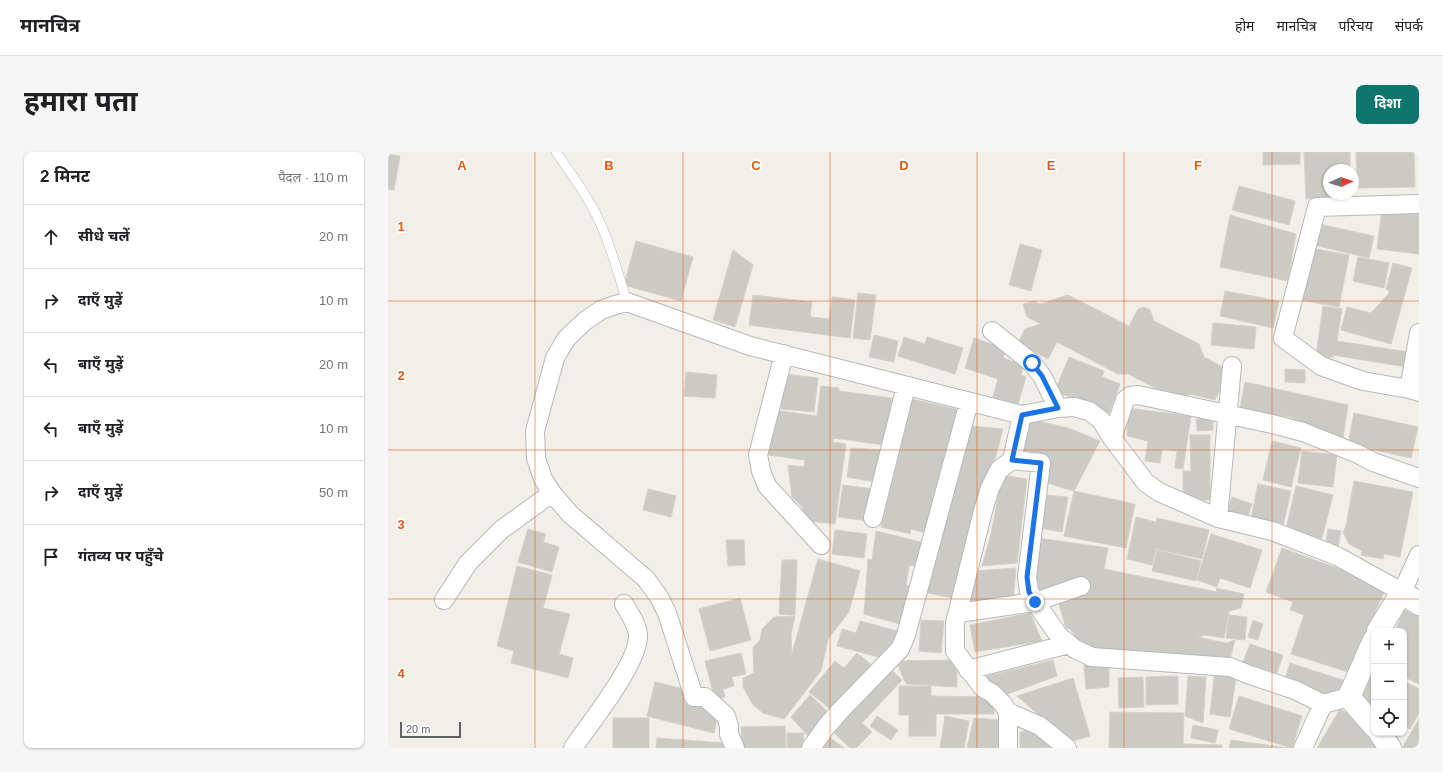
<!DOCTYPE html>
<html lang="hi">
<meta charset="utf-8">
<style>
:root{--surface:#fff;--page:#f6f6f6;--text:#202124;--muted:#757577;--line:#e0e0e0;--accent:#0f766e}
body{margin:0;font-family:Helvetica,"Noto Sans Devanagari",sans-serif;background:var(--page);color:var(--text)}
.controls{position:absolute;right:12px;bottom:12px;display:grid;overflow:hidden;border-radius:8px;box-shadow:0 1px 3px #0004}
.controls button{width:36px;height:36px;display:grid;place-items:center;padding:0;border:0;border-bottom:1px solid var(--line);background:var(--surface);color:var(--text);font:20px sans-serif}
.compass{position:absolute;left:935px;top:12px;width:36px;height:36px;border-radius:50%;background:var(--surface);box-shadow:0 1px 3px #0004;rotate:87deg}
.scale{position:absolute;left:12px;bottom:10px;width:61px;box-sizing:border-box;padding-left:4px;border:2px solid #5f6368;border-top:0;font-size:11px;line-height:14px;white-space:nowrap;color:#5f6368;-webkit-text-stroke:3px #fff;paint-order:stroke}
.stop{position:absolute;width:12px;height:12px;margin:-9px;border:3px solid #1a73e8;border-radius:50%;background:#fff}
.stop.end{background:#1a73e8;border-color:#fff;box-shadow:0 1px 4px #0008}
.list{margin:0;padding:0;list-style:none}
h2{display:flex;justify-content:space-between;align-items:center;height:52px;margin:0;padding:0 16px;font-size:17px}
h2 small{font-size:13px;font-weight:400;color:var(--muted)}
.list li{display:grid;grid-template-columns:26px 1fr auto;gap:12px;align-items:center;box-sizing:border-box;height:64px;padding:0 16px;border-top:1px solid var(--line)}
.list b{display:block;font-size:15px;white-space:nowrap}
.list em{font-size:13px;font-style:normal;color:var(--muted)}
.icon{flex:none;width:22px;height:22px;fill:none;stroke:currentColor;stroke-width:2;stroke-linecap:round;stroke-linejoin:round}
.map{position:relative;flex:none;width:1031px;height:596px;overflow:hidden;border-radius:8px}
header{display:flex;align-items:center;gap:24px;box-sizing:border-box;height:56px;padding:0 20px;background:var(--surface);border-bottom:1px solid var(--line)}
header strong{font-size:19px}
nav{display:flex;gap:22px;margin-inline-start:auto;font-size:14px}
.intro{display:flex;align-items:center;justify-content:space-between;box-sizing:border-box;height:96px;padding:0 24px}
h1{margin:0;font-size:28px}
.button{padding:10px 18px;border-radius:8px;background:var(--accent);color:#fff;font-size:14px;font-weight:700}
main{display:flex;gap:24px;padding:0 24px}
aside{flex:1;background:var(--surface);border-radius:8px;box-shadow:0 1px 3px #0004}
.map>svg:first-child{display:block}
</style>
<header>
<strong>मानचित्र</strong>
<nav><a>होम</a><a>मानचित्र</a><a>परिचय</a><a>संपर्क</a></nav>
</header>
<div class="intro"><h1>हमारा पता</h1><a class="button">दिशा</a></div>
<main>
<aside>
<h2>2 मिनट<small>पैदल · 110 m</small></h2>
<ul class="list">
<li><svg class="icon" aria-label="ahead" viewBox="0 0 24 24"><path d="M12 20V5M6 11l6-6 6 6"/></svg><div><b>सीधे चलें</b></div><em>20 m</em></li>
<li><svg class="icon" aria-label="right" viewBox="0 0 24 24"><path d="M7 20v-9h11M14 6l5 5-5 5"/></svg><div><b>दाएँ मुड़ें</b></div><em>10 m</em></li>
<li><svg class="icon" aria-label="left" viewBox="0 0 24 24"><path d="M17 20v-9H6M10 6l-5 5 5 5"/></svg><div><b>बाएँ मुड़ें</b></div><em>20 m</em></li>
<li><svg class="icon" aria-label="left" viewBox="0 0 24 24"><path d="M17 20v-9H6M10 6l-5 5 5 5"/></svg><div><b>बाएँ मुड़ें</b></div><em>10 m</em></li>
<li><svg class="icon" aria-label="right" viewBox="0 0 24 24"><path d="M7 20v-9h11M14 6l5 5-5 5"/></svg><div><b>दाएँ मुड़ें</b></div><em>50 m</em></li>
<li><svg class="icon" aria-label="arrive" viewBox="0 0 24 24"><path d="M6 21V4h12l-3 4 3 4H6"/></svg><div><b>गंतव्य पर पहुँचे</b></div></li>
</ul>
</aside>
<div class="map">
<svg width="1031" height="596" viewBox="0 0 1031 596">
<rect width="100%" height="100%" fill="#f1efe8"/>
<!-- building -->
<path fill="#cccac5" stroke="#d6d1c6" d="M875,0H912V12L875,13Z
M916,0H962V16L958,17V18H941V42H959V46L918,47Z
M968,0H1026L1027,35L969,36Z
M0,2L12,4L6,38L0,37Z
M851,34L907,49L901,73L844,58Z
M994,56L1031,61V102L989,97Z
M842,63L908,82L900,129L832,115Z
M931,72L986,84L981,106L926,93Z
M248,89L305,105L293,149L236,133Z
M632,92L654,98L643,139L621,133Z
M923,96L961,103L951,155L913,148Z
M345,98L365,113L347,175L325,168Z
M970,105L1001,111L996,136L965,129Z
M1005,111L1024,116L1003,192L953,178L959,155L983,161L1002,140L998,137Z
M837,139L891,149L885,176L832,164Z
M470,141L488,143L482,188L465,186Z
M365,143L424,150L422,165L441,167L444,145L467,148L462,186L361,173Z
M680,143L741,174L750,157L756,155L762,158L766,169L811,192L816,205L842,219L827,248L802,242L793,249L740,222H730L669,190L660,207L630,191L637,177L653,172L639,165L635,152L646,149L652,152Z
M935,154L954,157L949,189L1020,200L1018,215L945,203V206L928,204Z
M825,171L868,175L866,197L823,193Z
M486,183L510,189L506,210L481,205Z
M516,185L537,192L539,185L575,196L567,222L510,204Z
M586,186L618,197L615,206L636,213L633,223L638,225L628,259L603,251L610,227L577,216Z
M681,205L716,219L714,225L732,232L721,261L667,239Z
M897,217L917,218V231L897,230Z
M298,220L329,223L327,246L296,244Z
M397,222L430,226L426,260L393,257Z
M857,230L960,253L955,287L902,265L852,257Z
M433,234L451,236V239L504,246L497,293L445,286V290L458,292L447,372L413,368L415,356L404,345L400,313L416,315L417,308L380,303L386,258L429,264Z
M524,247L572,258L541,382L523,377L522,382L493,375Z
M739,256L803,264L795,317L787,316L789,299L774,297L772,311L757,309L760,289L739,284Z
M966,261L1030,275L1023,306L960,292Z
M638,266L680,276L712,289L686,339L659,331L630,303Z
M825,266V278L809,279L808,267Z
M583,274L615,277L602,326L565,446L535,440Z
M802,283H822V348H795V319H803Z
M884,289L913,296L903,335L875,328Z
M463,296L493,298L487,330L459,325Z
M914,299L949,303L945,335L910,331Z
M614,323L639,327L629,411L594,414L603,382Z
M966,329L1025,340L1012,405L996,402L995,407L973,403L974,399L961,392L955,380L958,374Z
M870,332L903,339L895,374L863,367Z
M455,333L485,337L481,369L450,365Z
M908,334L945,343L933,390L897,381Z
M260,337L288,344L283,365L255,358Z
M686,339L747,352L738,396L676,384Z
M656,343L680,345L674,380L651,376Z
M844,345L864,352L858,371L838,364Z
M748,365L768,370L769,366L821,378L814,407L768,397L764,413L739,407Z
M140,377L158,382L155,390L171,395L164,420L130,410Z
M940,377L953,379L950,396L937,394Z
M447,378L479,382L476,406L444,402Z
M488,379L537,391L531,415L521,413L518,433L521,434L515,473L476,462L480,407L484,408Z
M823,382L874,398L862,436L832,426L829,435L809,428Z
M649,386L720,396L716,417L829,440L828,436L856,442L853,456L841,459L836,486L817,483L809,485L838,491L847,488L841,511L837,513L695,494L682,477L678,476L670,449L700,434L684,427L652,441L647,439Z
M338,388H356L357,413L340,414Z
M894,396L999,434L960,520L903,502L916,463L902,458L905,450L878,440Z
M769,398L813,409L808,429L764,419Z
M430,407L472,419L461,460L440,487L433,519L396,567L375,561L365,553L355,535V526L366,521L365,496L372,488L374,477L386,465L407,464L403,482L404,502Z
M394,408H409L407,463L391,462Z
M129,414L164,423L155,456L182,462L171,502L185,506L180,526L123,511L126,499L109,494Z
M628,416L625,448L579,455L586,419Z
M352,446L363,488L322,499L311,457Z
M1016,458L1031,464V532L1016,525V479H1007Z
M642,461L654,489L587,500L582,473Z
M841,463L859,465L857,488L838,486Z
M533,468L556,469L553,501L531,499Z
M865,468L875,472L870,488L860,485Z
M472,469L509,479L502,508L449,494L454,477L468,481Z
M862,492L895,503L889,521L855,510Z
M353,501L358,522L344,525L346,534L335,537L337,545L327,548L317,509Z
M469,501L486,515L447,561L421,540L447,509L456,516Z
M569,508V535L518,532L508,509Z
M665,508L669,524L609,546L595,525Z
M902,511L958,529L943,546L896,530Z
M696,513H721V535L698,537Z
M500,515L514,528L474,571L484,580L468,596H462L442,577Z
M986,517V558L969,550Z
M827,518L849,520L842,565L822,562Z
M790,524V552L758,553V525Z
M800,524L818,525L815,571L797,564Z
M755,525L756,555L731,556L730,526Z
M685,526L702,584L682,590L629,544Z
M1016,529L1031,537V561L1022,577L1016,574Z
M267,530L300,538L297,552L331,560L326,581L259,564Z
M511,534H543V544L606,545V562H548V584H521V563H511Z
M422,543L444,564L422,586L403,565Z
M851,544L914,564L904,596L841,577Z
M952,557L984,576L995,596H929Z
M722,560L796,561L795,592L834,593V596H721Z
M489,564L510,578L503,588L482,574Z
M557,564L581,569L576,596H552Z
M225,566H261V596H225Z
M586,566L614,568L615,596H579Z
M1031,567V596H1014Z
M805,573L830,578L827,591L803,586Z
M397,574L398,596H354L353,575Z
M648,576L672,596H632V580Z
M399,581H416L415,596H399Z
M440,584L456,596H431Z
M269,586L336,591V596H268Z
M843,588L900,596H841Z"/>
<g fill="none" stroke-linecap="round" stroke-linejoin="round">
<defs>
<path id="lane" d="M168,0C178,15 190,30 199,46C219,78 228,115 239,150"/>
<path id="street" d="M1031,52L929,55L895,186L933,214L975,229L1021,237L1031,240
M604,179L644,211L654,224L670,256
M396,202L370,303L373,319L379,334L433,393
M1021,237L1031,181
M634,263L624,308L653,311L639,425L641,439L647,450L671,484L687,497L704,505L842,515L862,523L907,538L935,552L961,545
M724,286L737,248L742,244L750,243L884,272L915,280L970,302L985,310L1031,326
M624,308L611,318L602,336L595,359L567,471V499L595,536L604,541L615,552L620,560L652,574L679,596
M485,366L518,234
M830,366L844,214
M56,448L80,411L113,378L164,341
M570,461L647,450L693,434
M580,518L681,492
M185,596C202,571 251,511 250,483C249,472 242,462 236,452
M347,596L341,582V574L338,564L317,545H306L279,461L271,445L258,427L182,362L164,341L155,327L148,306L147,279L167,206L178,187L197,169L213,158L227,153L239,150L362,194L634,263L670,256L686,255L701,259L713,268L724,286L758,331L771,340L830,366L884,379L949,404L1014,440L1031,403
M423,596L438,575L451,560L512,497L518,483L581,250
M620,596V560
M915,596L935,552"/>
<path id="secondary" d="M990,479L1014,440L1031,452
M986,488L961,545L986,574
M992,581L1002,596"/>
</defs>
<!-- lane casing -->
<use href="#lane" stroke="#b5b8bc" stroke-width="10"/>
<!-- street casing -->
<use href="#street" stroke="#b5b8bc" stroke-width="20"/>
<!-- secondary casing -->
<use href="#secondary" stroke="#b6babf" stroke-width="24"/>
<!-- lane -->
<use href="#lane" stroke="#fff" stroke-width="9"/>
<!-- street -->
<use href="#street" stroke="#fff" stroke-width="18"/>
<!-- secondary -->
<use href="#secondary" stroke="#fff" stroke-width="22"/>
</g>
<g fill="none" stroke-linecap="round" stroke-linejoin="round">
<!-- route -->
<path stroke="#1a73e8" stroke-width="5" d="M644,211L654,224L670,256L634,263L624,308L653,311L639,425L641,440L647,450"/>
</g>
<!-- grid -->
<path fill="none" stroke="#e8590c" stroke-width="1" stroke-opacity="0.55" d="M147,0V596M295,0V596M442,0V596M589,0V596M736,0V596M884,0V596M0,149H1031M0,298H1031M0,447H1031"/>
<g font-size="13" text-anchor="middle" font-weight="bold" fill="#e8590c" stroke="#fff" stroke-width="3.5" stroke-linejoin="round" paint-order="stroke">
<text x="74" y="18">A</text>
<text x="221" y="18">B</text>
<text x="368" y="18">C</text>
<text x="516" y="18">D</text>
<text x="663" y="18">E</text>
<text x="810" y="18">F</text>
<text x="13" y="79">1</text>
<text x="13" y="228">2</text>
<text x="13" y="377">3</text>
<text x="13" y="526">4</text>
</g>
</svg>
<div class="controls">
<button>+</button>
<button>−</button>
<button><svg class="icon" aria-label="locate" viewBox="0 0 24 24"><circle cx="12" cy="12" r="6"/><path d="M12 2v4M12 18v4M2 12h4M18 12h4"/></svg></button>
</div>
<svg class="compass" viewBox="-18 -18 36 36"><path d="M0-13l5 13h-10z" fill="#e53935"/><path d="M0 13l5-13h-10z" fill="#757577"/></svg>
<div class="scale">20 m</div>
<div class="stop" style="left:644px;top:211px"></div>
<div class="stop end" style="left:647px;top:450px"></div>
</div>
</main>
